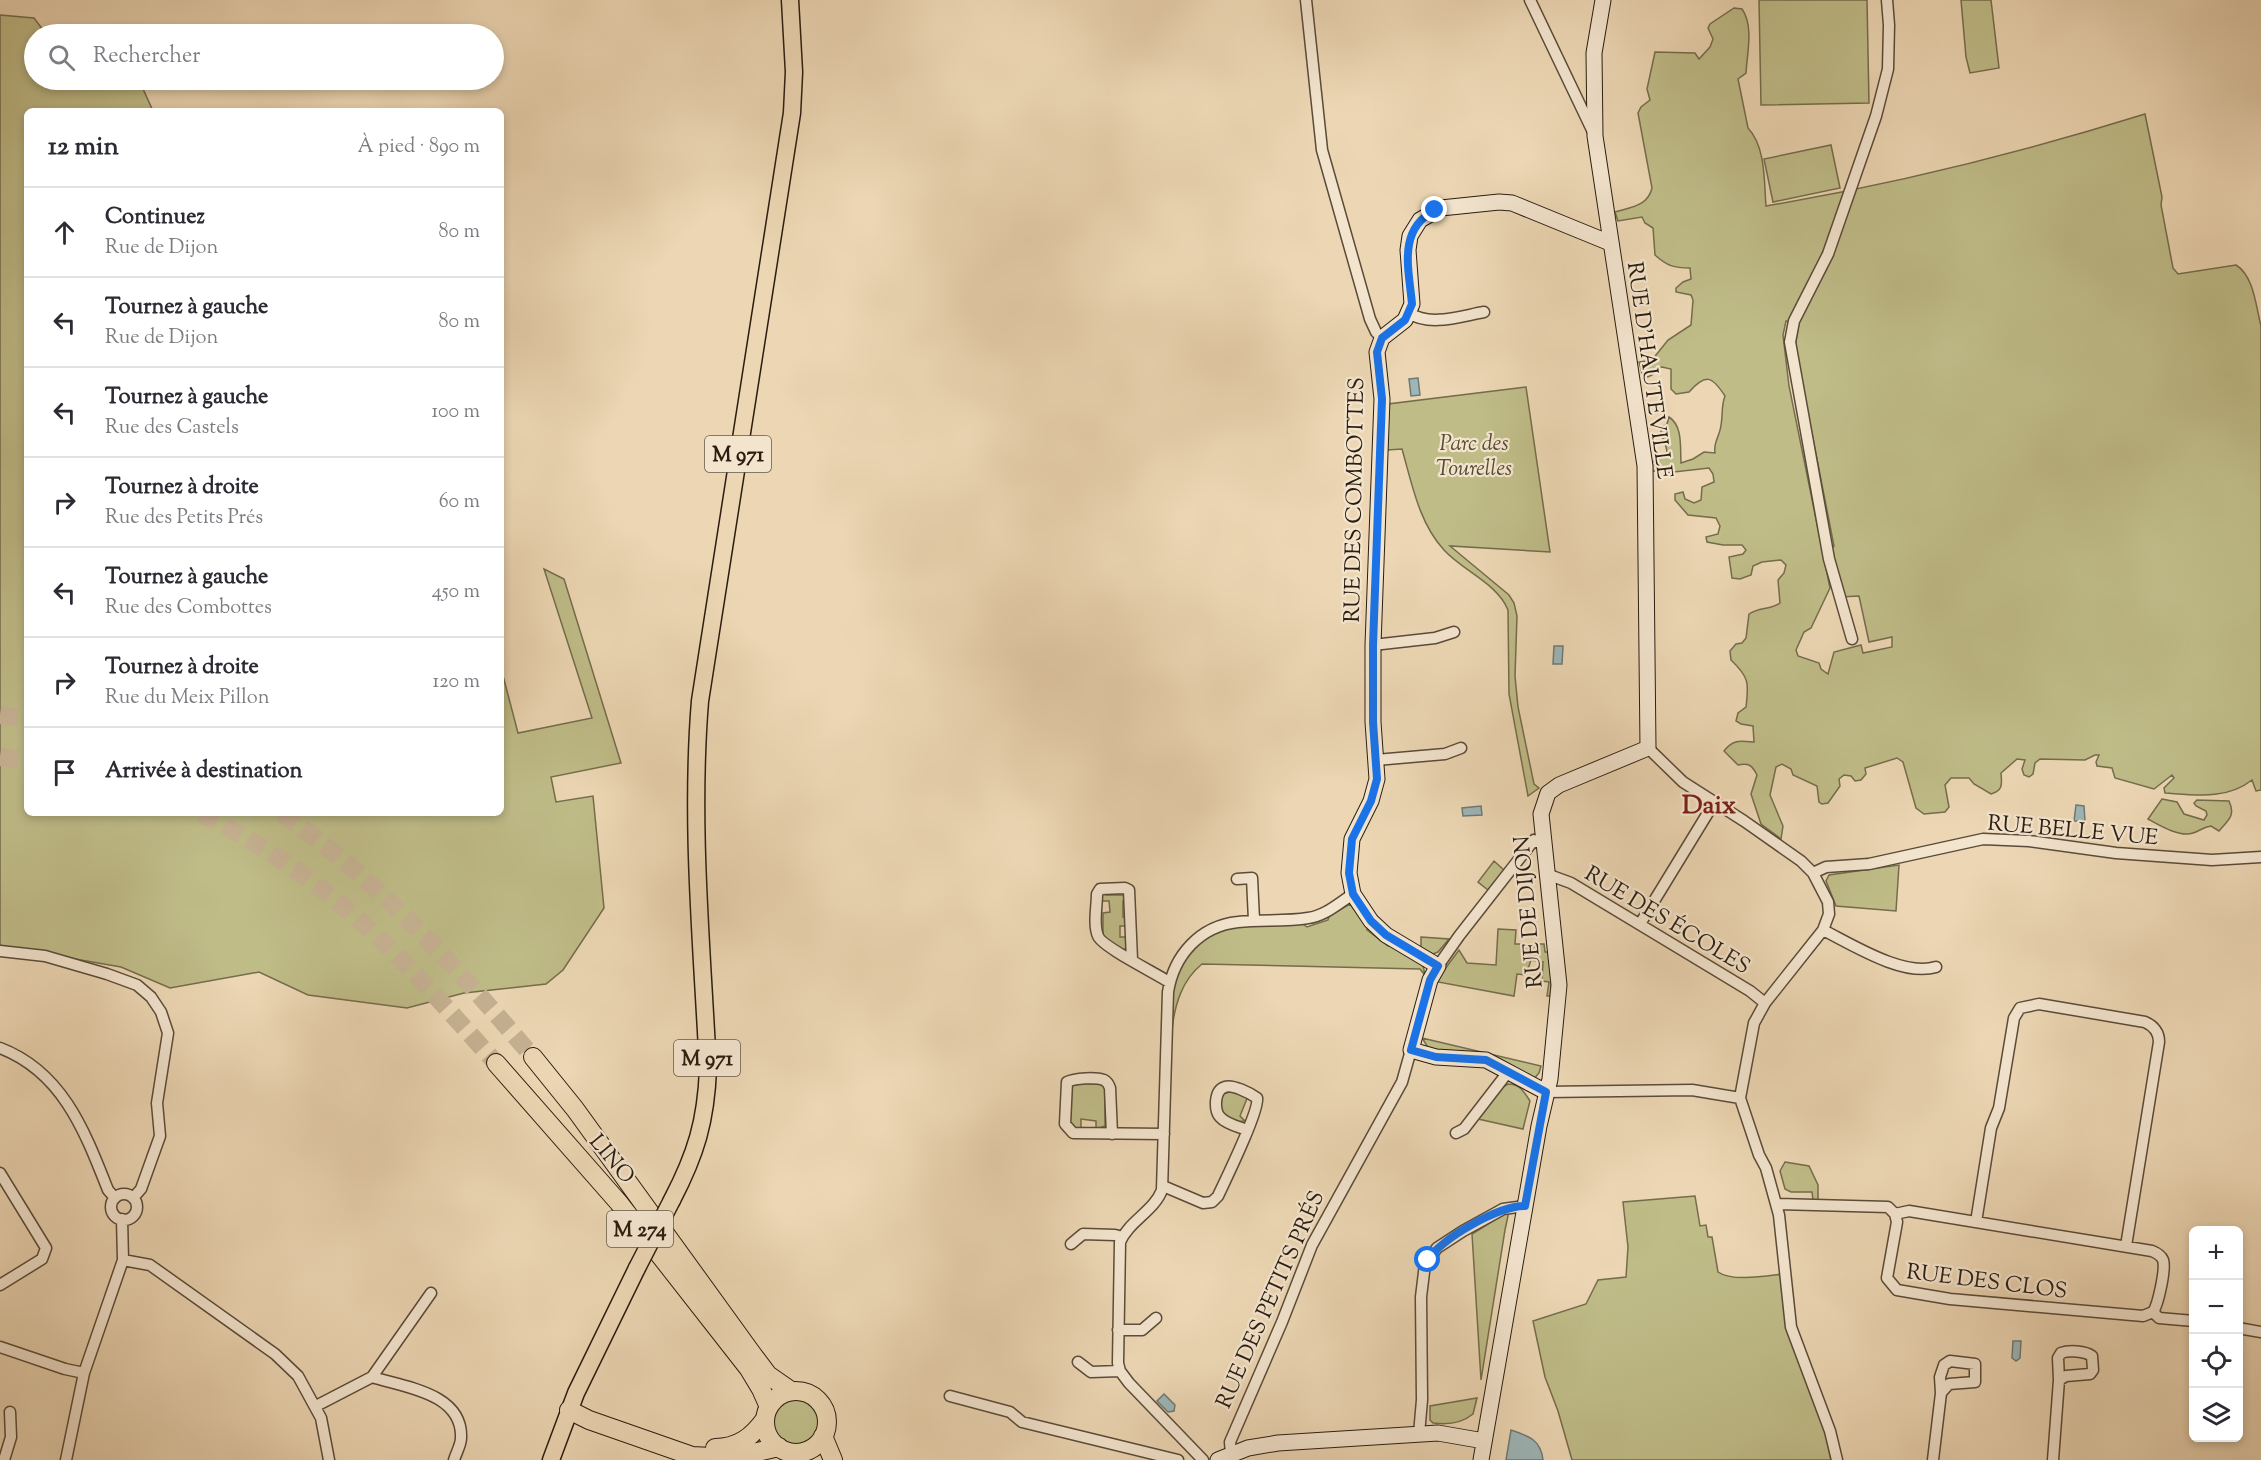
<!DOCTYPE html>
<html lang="fr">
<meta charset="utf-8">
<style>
:root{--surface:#fff;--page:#f7f7f7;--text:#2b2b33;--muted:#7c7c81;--line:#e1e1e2}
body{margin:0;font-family:"Sorts Mill Goudy",serif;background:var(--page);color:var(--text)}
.controls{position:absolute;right:18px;bottom:18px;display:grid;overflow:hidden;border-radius:9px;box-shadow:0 3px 9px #0003}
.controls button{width:54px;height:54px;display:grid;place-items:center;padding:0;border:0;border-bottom:2px solid var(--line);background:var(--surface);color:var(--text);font:30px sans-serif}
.stop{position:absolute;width:18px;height:18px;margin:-14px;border:4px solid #1a73e8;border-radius:50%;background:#fff}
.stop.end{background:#1a73e8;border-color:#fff;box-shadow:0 2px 6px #0008}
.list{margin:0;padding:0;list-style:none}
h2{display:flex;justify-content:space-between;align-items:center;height:78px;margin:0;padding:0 24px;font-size:26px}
h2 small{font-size:20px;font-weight:400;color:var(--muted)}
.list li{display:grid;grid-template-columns:39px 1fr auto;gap:18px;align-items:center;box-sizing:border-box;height:90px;padding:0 24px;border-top:2px solid var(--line)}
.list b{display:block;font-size:22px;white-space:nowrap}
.list p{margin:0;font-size:20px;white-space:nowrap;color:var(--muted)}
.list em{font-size:20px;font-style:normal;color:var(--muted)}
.icon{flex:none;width:33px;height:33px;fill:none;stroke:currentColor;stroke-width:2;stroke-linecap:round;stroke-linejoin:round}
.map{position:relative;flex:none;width:2261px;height:1460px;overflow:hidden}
.search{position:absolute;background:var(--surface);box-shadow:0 3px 9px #0003;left:24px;top:24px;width:480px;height:66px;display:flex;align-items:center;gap:15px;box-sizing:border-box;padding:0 21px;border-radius:33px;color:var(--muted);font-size:22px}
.panel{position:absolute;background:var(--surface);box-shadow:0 3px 9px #0003;left:24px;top:108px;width:480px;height:708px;border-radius:9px}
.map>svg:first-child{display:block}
</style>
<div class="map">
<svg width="2261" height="1460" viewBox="0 0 2261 1460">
<rect width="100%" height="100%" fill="#ecd6b3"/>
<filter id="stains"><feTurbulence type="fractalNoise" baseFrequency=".00333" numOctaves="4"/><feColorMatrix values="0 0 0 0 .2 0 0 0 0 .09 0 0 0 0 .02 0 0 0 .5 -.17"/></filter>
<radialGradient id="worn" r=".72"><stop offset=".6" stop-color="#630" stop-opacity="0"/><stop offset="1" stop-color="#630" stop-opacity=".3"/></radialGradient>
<!-- green -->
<path fill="#bfbc88" stroke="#746c4c" stroke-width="1.5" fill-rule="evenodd" d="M1759,0H1867L1869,103L1761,105Z
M1961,0H1991L1999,68L1970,73L1966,57Z
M1734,8L1742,9C1754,26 1747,54 1746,73L1738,79L1748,128C1766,147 1764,182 1766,206C1895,184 2020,153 2145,114L2162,197L2161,205L2173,268L2178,274L2236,265C2254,276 2256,307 2261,326V790L2256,791L2252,780C2227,800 2195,795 2165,793L2164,788L2174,778L2172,775L2154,789L2115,778L2112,768L2097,766L2096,762L2099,755H2095L2085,760L2040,759L2035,763L2033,774L2029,777L2024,775L2022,769L2025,760L2017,759L2001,773C2002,785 2003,790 1991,794L1974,784L1969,778H1951L1945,785L1949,807L1945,812L1924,814L1916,808L1903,762L1897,758L1865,768L1866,774L1861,780L1855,781L1851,776L1844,775L1839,779L1840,786L1828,803L1822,804L1819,802L1817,786L1793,775L1791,769L1782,764L1776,767L1770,795L1783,826L1781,839L1761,824L1751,794L1757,775C1752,765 1749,763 1738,765L1724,751C1733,739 1740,741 1754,742L1753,726L1741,724L1736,721L1738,713L1746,707C1749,683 1749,677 1731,660L1730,651L1736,644L1742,643L1746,638L1749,614C1759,607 1770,610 1780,603L1778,580L1784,573L1786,565L1781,560L1762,562L1753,566L1751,575L1740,579L1732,578L1729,557L1743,554L1746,550L1742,545H1723L1707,542L1706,537L1718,534L1720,526L1716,518L1688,515L1675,500V494L1683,492L1685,499L1694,503L1701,500L1702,487L1714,482L1713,474L1709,468L1665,473L1662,471H1650L1649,464L1667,453C1667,443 1660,438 1661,428L1667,424L1669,417C1683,426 1680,447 1681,463L1693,459L1704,452L1715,453C1713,442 1720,436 1721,425C1723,415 1721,406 1725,396C1712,376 1706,373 1689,392L1676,394L1671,389V369L1662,367L1655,369L1652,375L1648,377L1642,373L1639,362L1652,360L1668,340L1691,325L1693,300L1691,295L1676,292V288L1683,282L1691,279L1690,268C1674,268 1667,266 1655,255L1653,228L1645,223L1642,217L1618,221L1615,212C1631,207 1648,206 1652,188L1638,113L1641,107L1650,100L1647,89L1655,52L1695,53L1699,59L1710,47L1713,39L1708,28L1710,24ZM1786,321L1799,323L1795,347L1834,546L1830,551L1840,597L1859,596L1869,642L1892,637V647L1863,653L1861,645L1834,652L1828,674L1821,669L1819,663L1798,656L1796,650L1804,632L1811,628L1830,588L1789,386L1783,335Z
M0,15L34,18L46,34H34V80H139L153,111H27V813H501V668L518,733L592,718L544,569L564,579L621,763L551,777L556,802L593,796L604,908L563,970L546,984L464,993L407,1008L308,995L259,972L170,988L121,967L0,946Z
M1831,145L1840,188L1773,202L1764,159Z
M1526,387L1550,552L1450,546L1509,595L1514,603L1517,616L1515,676L1518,707L1534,784L1539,788L1528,796L1509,694L1508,610C1497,583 1463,571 1444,550C1419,523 1412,484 1402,449L1387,450L1388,404Z
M2162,799L2177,802L2184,814L2204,820L2207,815L2206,811L2196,806L2194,803L2197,800L2229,801C2236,816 2228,820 2219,831L2211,826C2203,827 2200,831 2193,833C2180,838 2159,825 2148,819Z
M1494,861L1504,870L1488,890L1478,882Z
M1899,865L1896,911L1836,906L1826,881L1829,875Z
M1105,892L1106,895H1125L1127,900L1123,901V917L1127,918V926H1120V937H1128L1127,948L1122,950L1103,936V913L1110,912L1109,901H1101L1102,894Z
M1350,904L1367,926V930L1388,946L1392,945C1402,952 1427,960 1424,974L1420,969L1202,964C1182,980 1175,1004 1172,1029L1173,988L1182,962L1199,943L1215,933L1236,926L1303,924L1307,927L1328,920L1329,916Z
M1498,929L1516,930L1515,944H1535V947L1538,949L1540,944H1544L1545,952H1549L1552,979L1550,996H1547L1549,982L1542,981L1543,962L1531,960L1526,975L1517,974L1514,996L1438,982L1439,977L1459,950L1467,963L1496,965Z
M1421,937L1449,939L1438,952L1433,954L1421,948Z
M1422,1038L1541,1066L1539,1073L1534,1079L1429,1049Z
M1076,1083L1100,1084L1105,1087V1126L1096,1129V1121L1081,1119V1129H1077L1070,1124L1069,1089Z
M1508,1084C1520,1084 1524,1092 1530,1101L1523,1129L1478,1119L1503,1087Z
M1232,1091L1248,1096L1240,1116L1245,1121L1234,1122L1222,1113L1219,1101L1221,1095Z
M1785,1162L1809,1166L1818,1185V1200H1813L1812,1192H1791L1785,1189L1780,1171Z
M1695,1196L1700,1226L1706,1225L1708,1237H1712L1718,1272C1732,1282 1766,1276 1783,1274V1298L1825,1429L1831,1460H1572L1558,1411L1545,1377L1533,1321L1586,1304L1598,1280L1626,1277L1628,1247L1623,1202Z
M1509,1211L1505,1230L1481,1380L1472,1234Z
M772 1421a24 24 0 1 1 48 0a24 24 0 1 1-48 0Z
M1477,1398L1473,1414C1462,1423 1447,1425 1433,1423L1430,1420V1406Z"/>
<!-- water -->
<path fill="#9db6b8" stroke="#6f7975" stroke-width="1.5" d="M1418,378L1420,395L1411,396L1409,379Z
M1554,646H1563L1562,664H1553Z
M2076,805L2084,806L2085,821H2074Z
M1481,806L1482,815L1463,816L1462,808Z
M2013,1341H2021L2020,1358L2016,1361L2012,1358Z
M1164,1394L1175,1405L1174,1411L1168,1412L1157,1401Z
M1511,1430C1529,1436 1541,1440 1543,1460H1506Z"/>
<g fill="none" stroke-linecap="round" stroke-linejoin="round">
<!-- highway-tunnel -->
<path stroke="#c5b192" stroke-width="18" stroke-dasharray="18 9" stroke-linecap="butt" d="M0,715L27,719
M0,757L27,761
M201,813C249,838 294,866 335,900C395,947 445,1007 496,1063
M281,813C379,880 456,967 533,1057"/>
<defs>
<path id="street" d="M1306,0L1322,150L1370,319L1376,332L1382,338
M1530,0L1593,132
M1409,313C1430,327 1461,316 1484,312
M1852,639L1829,559L1790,342L1794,321L1828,254L1876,116L1888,69L1889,25L1887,0
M1373,645L1435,638L1454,632
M1648,748L1683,782L1744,821L1801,861L1813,873L1828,902L1829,914L1823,930L1765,1003L1754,1023L1740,1098L1759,1155L1766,1168L1779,1215L1791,1327L1830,1431L1837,1460
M1376,760L1445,754L1461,748
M1813,873L1826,867L1869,864L1983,839L2029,841L2116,853L2212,860L2261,857
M1547,877L1552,876L1571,883L1750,991L1765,1003
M1237,879L1252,878L1254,920
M1640,924L1714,803
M1823,930C1853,945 1903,977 1936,967
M0,951L45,956L107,974L137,985L151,997L161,1012L168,1033L157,1103L160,1136L141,1189L133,1198
M1132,960L1129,890L1125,888L1100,889L1097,894C1097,906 1093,925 1098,936C1101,946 1157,974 1169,982
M1438,966L1459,936L1534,840L1543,844
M0,1048C63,1072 85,1132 108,1190L115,1198
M1546,1092L1692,1090L1740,1098
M1456,1133L1464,1129L1508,1072
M1112,1134L1110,1088C1109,1085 1108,1082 1104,1080C1096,1077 1075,1078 1067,1082L1065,1124L1073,1133L1164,1134
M0,1173L46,1248L42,1259L0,1285
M1163,1186L1203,1203L1212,1202L1218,1196C1225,1181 1260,1109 1257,1098C1250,1093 1232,1084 1225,1087C1214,1090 1214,1110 1220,1117C1226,1124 1239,1127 1247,1130
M111 1207a13 13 0 1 1 26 0a13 13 0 1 1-26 0Z
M1776,1204L1888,1207L1895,1214L1897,1222L1887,1278L1897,1290L1950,1299L2143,1316L2153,1312
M1895,1214L1909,1211L2152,1251C2157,1253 2161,1255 2163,1260C2166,1269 2158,1305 2153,1312
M1976,1222L1991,1128L1999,1108L2014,1018L2020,1008L2039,1004L2145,1022C2154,1026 2159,1033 2159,1042L2126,1246
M1071,1244L1083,1234L1115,1235L1122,1237
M123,1260L150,1265L275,1354L298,1376L321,1418L329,1460
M2153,1312L2159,1318L2194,1321
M2238,1328L2261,1332
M1118,1330H1142L1156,1318
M0,1347L65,1369L84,1373
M1078,1362L1091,1372L1120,1371
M372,1377L431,1293
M950,1396L1010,1412L1022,1422L1178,1460
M316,1406L372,1377C404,1387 463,1393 461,1438C461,1445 456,1453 454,1460
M1419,1434L1422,1400L1421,1297L1425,1264L1437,1248L1463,1231L1503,1209L1525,1206
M1231,1454L1230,1442L1282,1322L1312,1245L1402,1082L1411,1050
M4,1460L11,1437L10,1412
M66,1460L84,1373L123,1260L122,1219
M1203,1460L1129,1383L1120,1371L1118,1363L1120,1242C1129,1221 1154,1211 1162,1190L1168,992C1174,955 1200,926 1238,922C1261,919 1285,922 1308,918C1325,916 1339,903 1353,894
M1933,1460L1941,1393L1940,1377L1944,1365L1950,1361L1975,1364V1382L1949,1384L1941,1393
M2053,1460L2059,1380L2058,1358L2061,1353C2069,1350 2085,1351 2092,1356L2093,1370L2090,1374L2066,1376L2059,1380"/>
<path id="secondary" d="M1546,1092L1486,1060L1436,1057L1411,1050L1430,980L1438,966L1386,935L1371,921L1353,894L1349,873L1352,839L1371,801L1377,779L1373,722V645L1382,399L1377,352L1382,338L1405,320L1412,304L1408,250L1410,236L1420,220L1441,208L1499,202L1512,203L1610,243
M1218,1460L1248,1448L1278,1443L1438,1433L1484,1441
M1481,1460L1539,1126L1550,1079L1559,985L1541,814L1548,793L1559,785L1648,748L1645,466L1595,136L1594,53L1603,0"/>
<path id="primary" d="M672,1200C696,1154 706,1121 708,1069C702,946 690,824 700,701L792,113L794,72L790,0
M551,1460L576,1393L637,1268"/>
<path id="highway" d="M533,1057L575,1109L753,1355L768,1375L791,1391
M496,1063L619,1203L749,1369L761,1389L769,1407
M765 1422a31 31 0 1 1 62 0a31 31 0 1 1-62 0Z
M569,1410L589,1420L692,1456L731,1458L779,1447
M823,1436L833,1460
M715,1448C738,1448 752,1437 765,1419"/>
</defs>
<!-- street casing -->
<use href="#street" stroke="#5a4b39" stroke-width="13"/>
<!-- secondary casing -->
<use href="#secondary" stroke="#2a1d10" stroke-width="17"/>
<!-- primary casing -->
<use href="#primary" stroke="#2a1d10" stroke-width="19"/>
<!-- highway casing -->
<use href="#highway" stroke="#2a1d10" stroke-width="20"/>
<!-- street -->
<use href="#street" stroke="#f3e4ce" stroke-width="10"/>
<!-- secondary -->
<use href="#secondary" stroke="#f3e4ce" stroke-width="15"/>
<!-- primary -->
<use href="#primary" stroke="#ecd6b3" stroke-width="16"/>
<!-- highway -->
<use href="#highway" stroke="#ecd6b3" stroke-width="18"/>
<defs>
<path id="primary-bridge" d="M637,1268L672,1200"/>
</defs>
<!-- primary-bridge casing -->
<use href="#primary-bridge" stroke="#2a1d10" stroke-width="19" stroke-linecap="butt"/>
<!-- primary-bridge -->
<use href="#primary-bridge" stroke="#ecd6b3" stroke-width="16"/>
</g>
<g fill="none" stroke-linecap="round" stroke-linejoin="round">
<!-- route -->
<path stroke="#1a73e8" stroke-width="8" d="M1428,1260C1440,1239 1500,1205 1525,1206L1546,1092L1486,1060L1436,1057L1411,1050L1430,980L1438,966L1386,935L1371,921L1353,894L1349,873L1352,839L1371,801L1377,779L1373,722V645L1382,399L1377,352L1382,338L1405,320L1412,304C1409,269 1397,230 1435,210"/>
</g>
<g text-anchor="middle" stroke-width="4.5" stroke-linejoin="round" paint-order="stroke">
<!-- shield labels -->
<g fill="#f3e4ce" stroke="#665949" stroke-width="1.5">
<rect x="705" y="436" width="66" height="36" rx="4.5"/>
<rect x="674" y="1040" width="66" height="36" rx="4.5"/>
<rect x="607" y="1211" width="66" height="36" rx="4.5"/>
</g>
<g font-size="21" font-weight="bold" fill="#2a1d10">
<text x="738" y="461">M 971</text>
<text x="707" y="1065">M 971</text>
<text x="640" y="1236">M 274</text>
</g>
<!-- street labels -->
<g font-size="22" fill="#2a1d10" stroke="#f3e4ce">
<text transform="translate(1651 370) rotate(82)" y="8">RUE D'HAUTEVILLE</text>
<text transform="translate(1353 500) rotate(-89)" y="8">RUE DES COMBOTTES</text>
<text transform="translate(2073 829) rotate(5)" y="8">RUE BELLE VUE</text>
<text transform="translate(1527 912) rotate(-95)" y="8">RUE DE DIJON</text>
<text transform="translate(1668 919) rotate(31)" y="8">RUE DES ÉCOLES</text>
<text transform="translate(613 1158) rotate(50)" y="8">LINO</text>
<text transform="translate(1987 1280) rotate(7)" y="8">RUE DES CLOS</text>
<text transform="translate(1269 1299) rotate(-66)" y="8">RUE DES PETITS PRÉS</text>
</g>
<!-- park labels -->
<g font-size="22" font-style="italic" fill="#574d34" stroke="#f3e4ce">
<text x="1474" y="450">Parc des<tspan x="1474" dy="25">Tourelles</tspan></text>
</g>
<!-- quarter labels -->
<g font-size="26" font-weight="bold" fill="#7a1f14" stroke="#f3e4ce">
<text x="1709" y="813">Daix</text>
</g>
</g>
<rect width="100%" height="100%" filter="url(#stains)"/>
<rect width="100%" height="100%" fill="url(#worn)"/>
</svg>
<div class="controls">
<button>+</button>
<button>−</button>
<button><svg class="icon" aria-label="locate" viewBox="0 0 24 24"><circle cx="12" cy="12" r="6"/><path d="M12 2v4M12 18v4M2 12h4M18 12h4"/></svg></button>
<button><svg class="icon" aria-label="layers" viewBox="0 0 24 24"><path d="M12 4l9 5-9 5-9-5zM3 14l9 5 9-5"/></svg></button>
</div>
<div class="stop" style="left:1428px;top:1260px"></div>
<div class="stop end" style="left:1435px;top:210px"></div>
<div class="search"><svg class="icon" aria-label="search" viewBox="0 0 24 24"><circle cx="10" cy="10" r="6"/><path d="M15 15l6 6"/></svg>Rechercher</div>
<section class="panel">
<h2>12 min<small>À pied · 890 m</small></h2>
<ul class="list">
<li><svg class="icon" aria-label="ahead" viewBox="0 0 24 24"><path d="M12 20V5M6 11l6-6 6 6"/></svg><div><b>Continuez</b><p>Rue de Dijon</p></div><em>80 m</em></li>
<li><svg class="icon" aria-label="left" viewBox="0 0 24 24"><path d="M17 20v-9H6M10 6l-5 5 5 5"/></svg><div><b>Tournez à gauche</b><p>Rue de Dijon</p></div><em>80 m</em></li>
<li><svg class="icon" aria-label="left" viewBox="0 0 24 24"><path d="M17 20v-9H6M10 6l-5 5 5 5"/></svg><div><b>Tournez à gauche</b><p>Rue des Castels</p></div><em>100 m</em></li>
<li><svg class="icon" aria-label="right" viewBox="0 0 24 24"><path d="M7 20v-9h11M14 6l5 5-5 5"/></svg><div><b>Tournez à droite</b><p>Rue des Petits Prés</p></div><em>60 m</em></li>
<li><svg class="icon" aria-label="left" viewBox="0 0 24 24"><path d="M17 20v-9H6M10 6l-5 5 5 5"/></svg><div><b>Tournez à gauche</b><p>Rue des Combottes</p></div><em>450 m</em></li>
<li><svg class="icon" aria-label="right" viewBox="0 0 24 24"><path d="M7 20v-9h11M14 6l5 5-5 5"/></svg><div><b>Tournez à droite</b><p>Rue du Meix Pillon</p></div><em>120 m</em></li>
<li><svg class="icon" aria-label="arrive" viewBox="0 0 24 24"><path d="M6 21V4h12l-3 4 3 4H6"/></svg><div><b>Arrivée à destination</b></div></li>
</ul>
</section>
</div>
